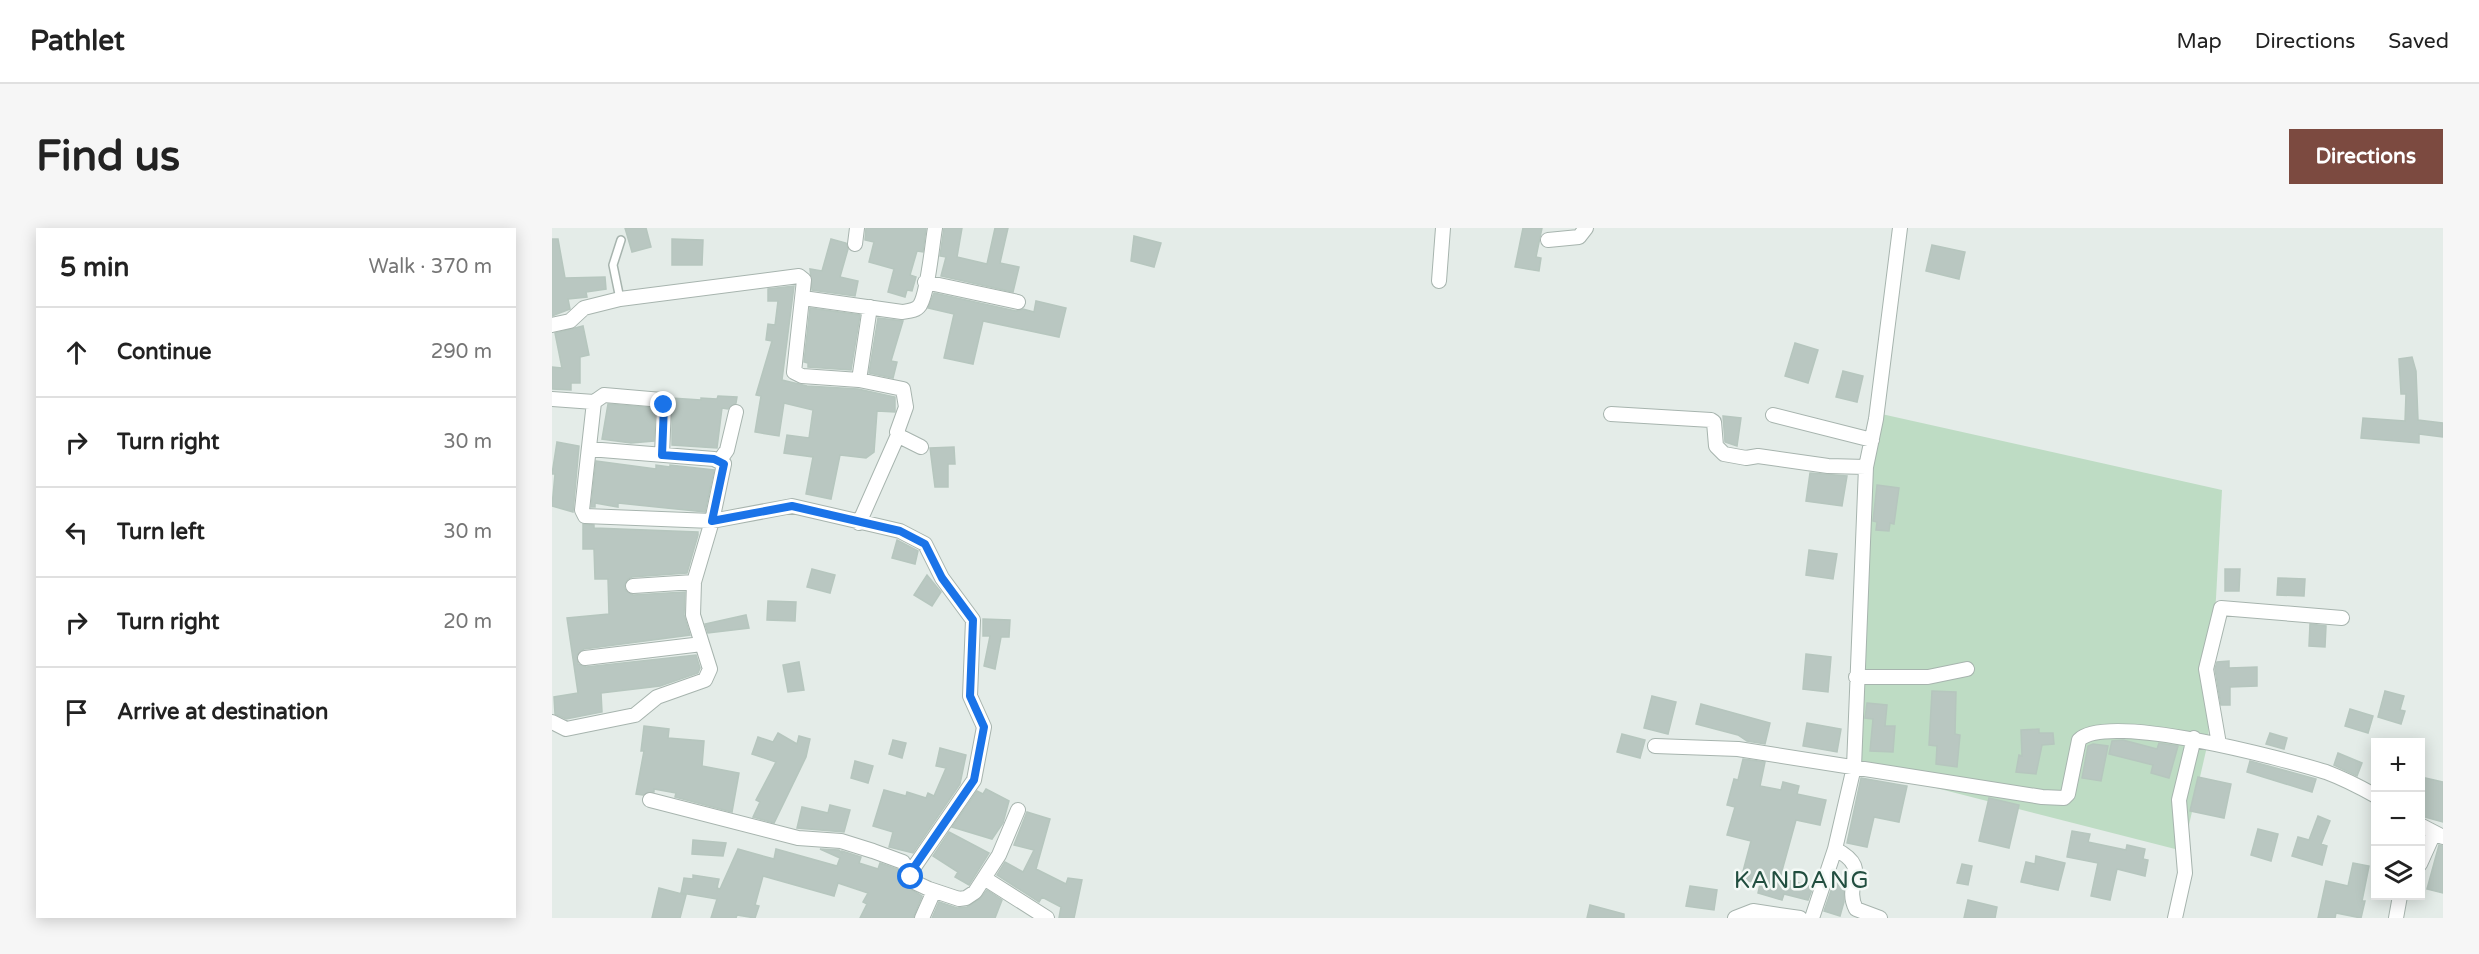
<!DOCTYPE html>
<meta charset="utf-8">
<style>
:root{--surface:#fff;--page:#f6f6f6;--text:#222;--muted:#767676;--line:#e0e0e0;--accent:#7c4a40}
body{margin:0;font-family:"Varela Round",sans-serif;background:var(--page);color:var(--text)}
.controls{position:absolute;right:18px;bottom:18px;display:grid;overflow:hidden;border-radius:0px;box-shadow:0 3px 15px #0003}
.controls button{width:54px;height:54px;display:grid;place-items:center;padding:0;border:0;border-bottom:2px solid var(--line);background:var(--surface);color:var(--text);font:30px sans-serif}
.stop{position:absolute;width:18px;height:18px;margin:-14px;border:4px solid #1a73e8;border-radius:50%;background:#fff}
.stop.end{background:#1a73e8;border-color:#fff;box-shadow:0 2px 6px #0008}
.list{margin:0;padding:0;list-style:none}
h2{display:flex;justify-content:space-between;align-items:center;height:78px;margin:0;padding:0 24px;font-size:26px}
h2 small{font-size:20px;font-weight:400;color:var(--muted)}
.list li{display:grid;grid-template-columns:39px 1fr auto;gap:18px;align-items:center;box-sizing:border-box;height:90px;padding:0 24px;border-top:2px solid var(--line)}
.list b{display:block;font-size:22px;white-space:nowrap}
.list em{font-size:20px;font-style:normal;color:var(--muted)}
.icon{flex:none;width:33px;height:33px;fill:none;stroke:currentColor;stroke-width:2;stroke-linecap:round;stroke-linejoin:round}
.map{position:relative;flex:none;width:1891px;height:690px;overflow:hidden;border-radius:0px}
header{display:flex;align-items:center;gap:36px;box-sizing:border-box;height:84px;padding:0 30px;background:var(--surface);border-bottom:2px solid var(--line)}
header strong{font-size:28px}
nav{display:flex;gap:33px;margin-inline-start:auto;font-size:21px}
.intro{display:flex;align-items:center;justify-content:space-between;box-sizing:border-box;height:144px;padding:0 36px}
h1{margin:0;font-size:42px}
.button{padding:15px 27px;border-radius:0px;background:var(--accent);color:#fff;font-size:21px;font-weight:700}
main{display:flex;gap:36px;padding:0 36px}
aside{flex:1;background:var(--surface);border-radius:0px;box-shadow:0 3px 15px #0003}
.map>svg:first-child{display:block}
</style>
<header>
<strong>Pathlet</strong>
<nav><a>Map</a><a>Directions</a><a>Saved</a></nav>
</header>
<div class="intro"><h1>Find us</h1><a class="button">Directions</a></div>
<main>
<aside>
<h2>5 min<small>Walk · 370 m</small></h2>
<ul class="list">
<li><svg class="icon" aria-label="ahead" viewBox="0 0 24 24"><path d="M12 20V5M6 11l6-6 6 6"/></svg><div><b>Continue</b></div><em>290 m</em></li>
<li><svg class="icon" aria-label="right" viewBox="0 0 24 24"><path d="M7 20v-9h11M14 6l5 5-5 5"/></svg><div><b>Turn right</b></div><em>30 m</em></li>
<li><svg class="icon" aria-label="left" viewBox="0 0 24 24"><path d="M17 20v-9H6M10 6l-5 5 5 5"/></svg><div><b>Turn left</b></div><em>30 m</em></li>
<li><svg class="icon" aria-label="right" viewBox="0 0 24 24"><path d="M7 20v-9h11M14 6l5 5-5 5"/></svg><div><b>Turn right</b></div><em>20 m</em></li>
<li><svg class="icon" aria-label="arrive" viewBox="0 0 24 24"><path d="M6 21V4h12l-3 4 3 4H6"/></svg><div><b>Arrive at destination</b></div></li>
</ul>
</aside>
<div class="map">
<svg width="1891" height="690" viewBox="0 0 1891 690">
<rect width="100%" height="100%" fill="#e4ece8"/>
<!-- green -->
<path fill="#bedcc4" d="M1325,185L1670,262L1656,514L1631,623L1302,539Z"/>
<!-- building -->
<path fill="#b9c7c1" stroke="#b6c6be" stroke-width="1.5" d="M73,0H94L99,19L80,24Z
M314,0H374L371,24L365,23L358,47L364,49L360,63L355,62L353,69L336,64L342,41L317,34L322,14L313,12Z
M392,0H410L405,29L435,36L443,0H456L448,35L467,39L461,64L389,48L394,29L388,28Z
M971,0H990L984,29L989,30L987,43L963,39Z
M582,8L609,15L602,39L579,33Z
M0,11H6L13,50L53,49L54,61L34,64L35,69L16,71L18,81L0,88Z
M120,11L151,12L150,37H120Z
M279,11L294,15L296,21L288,49L306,53L303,68L260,62L258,41L270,43Z
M1380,17L1413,24L1407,51L1374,43Z
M242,58L230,152L255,158L306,161L343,169V184L325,183L322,224L314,230L288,227L279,271L254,266L261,229L232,225L235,207L257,210L261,182L232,175L227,208L203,204L209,168L204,167L220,113L214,112L216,96L223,97L226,73H216V61Z
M382,65L464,83L471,81L482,84L484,73L514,80L507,109L431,93L421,136L392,130L402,86L376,80Z
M258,80L308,87L299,142L256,139V135L252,134Z
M326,90L351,93L339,133L345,134L341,150L317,145Z
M31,98L37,127L28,129V155H19V162L0,161V139L10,140L3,105Z
M1243,115L1266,122L1256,155L1233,148Z
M1860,129L1864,143L1866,192L1891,195V209L1867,206V215L1809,210L1811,190L1853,193L1854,166H1849L1847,131Z
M1291,143L1311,148L1305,174L1284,169Z
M166,168L185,169L184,175L176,181L170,180L165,220L120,217V170L149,172V170L165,171Z
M56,176L103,180L102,213L79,215L50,211Z
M1171,188L1189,190L1185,218L1173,214Z
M5,214L27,218L21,284L0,278L3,246H0Z
M402,219L403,236H396V259H383L378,220Z
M44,233L104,241V237L118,239V237L162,242L153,284L66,275V279L43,275V279H39Z
M1258,245L1295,248L1290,278L1254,273Z
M1325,257L1347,260L1342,296L1338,295L1337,303L1324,302L1325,294L1321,293Z
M31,296L42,297V300L146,304V307L135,345L80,349L76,351L72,358L74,363L81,367L133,364L132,387L138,407L32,421L25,427L26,436L34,439L144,427L148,440L146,445L108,458L49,465L50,484L14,491L3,486L2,469L26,465L15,390L57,386L56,351H43L42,321H31Z
M345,312L366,323L363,336L340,330Z
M1257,322L1285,326L1281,351L1254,347Z
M260,341L283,347L278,365L255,359Z
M1673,341H1688L1687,363H1673Z
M375,347L389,364L380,378L362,367Z
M1726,350L1753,351L1752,368L1725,367Z
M216,373L244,374L243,393L215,392Z
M194,387L197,400L156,405L153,396Z
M431,391L458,392L457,409H449L443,441L432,438L438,408H431Z
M1758,396L1774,398L1773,419L1757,418Z
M1254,426L1279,429L1276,464L1251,461Z
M1677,433V440L1705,439V458L1678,459V477H1669L1663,441L1665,434Z
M247,434L252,462L236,464L231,437Z
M1380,463L1404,464L1403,506L1408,507L1405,539L1384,536L1385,518L1377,517Z
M1833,463L1852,468L1848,482L1853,483L1849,496L1826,489Z
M1100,468L1124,474L1116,506L1092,500Z
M1315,475L1335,477L1333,498H1343L1341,524L1318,523L1321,491L1313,490Z
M1149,476L1218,495L1213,516L1195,513L1186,507L1144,496Z
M1798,481L1821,488L1816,505L1793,498Z
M1255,495L1289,501L1285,524L1251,518Z
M92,498L117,501L116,510L152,513L150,538L187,545L180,584L123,569L124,565L102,561V564L91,567L84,566L92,523H89Z
M1487,501V505H1501L1502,516L1490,517L1484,546L1464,544L1467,527L1470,528L1469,502Z
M226,505L245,516L247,508L258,511L254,529L222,595L201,589L208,574L204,572L224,534L200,526L206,509L221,514Z
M1718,505L1735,510L1732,521L1714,516Z
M1070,506L1093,512L1088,530L1065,524Z
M341,512L354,515L350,530L337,526Z
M1571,512L1605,521L1607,515L1626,518L1617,550L1599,545L1601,537L1557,526L1560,513Z
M1541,516L1556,518L1549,553L1530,550L1536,518Z
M388,520L414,527L408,556L361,625L337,619L341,604L321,598L332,562L354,568L355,564L374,570L376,565L382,568L394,540L384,538Z
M1786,525L1810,535L1805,548L1782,537Z
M1191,531L1213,534L1208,558L1229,562L1231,554L1247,558L1245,566L1274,572L1268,597L1244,592L1228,650L1261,659L1256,672L1232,666L1230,672L1206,665L1208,656L1189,651L1199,613L1175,607L1183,579L1175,577L1182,551L1186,552Z
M303,533L321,538L316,555L299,550Z
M1698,533L1764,551L1760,564L1695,544Z
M1646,549L1679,556L1672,590L1638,583Z
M1869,549L1891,554V594L1869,588Z
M1309,550L1355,558L1347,594L1322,589L1315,619L1295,615Z
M434,561L457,573L451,595L440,611L400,599L425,563L431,566Z
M1437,570L1467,577L1457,620L1427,613Z
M278,577L298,582L292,604L245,600L250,579L276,585Z
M475,584L498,591L484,641L514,656L516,650L530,652L522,690H507L509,679L490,669L487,674L445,647L453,634L471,644L482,622L462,617Z
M1766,588L1778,593L1769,616L1775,618L1770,637L1740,628L1746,609L1757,612Z
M1706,601L1726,606L1719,633L1699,627Z
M1520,603L1538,606L1536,614L1574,622L1575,617L1593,621L1591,631L1596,632L1593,648L1565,641L1558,672L1539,668L1546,635L1515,629Z
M397,604L437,625L417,657L403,649L406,644L381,628Z
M141,612L174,615L171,628L140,626Z
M1887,617L1891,618V665L1875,661Z
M186,621L222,631L224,621L285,638L288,630L268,621L287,622L290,625V623L309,629L307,635L326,641L328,635L345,641L355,659L370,668L361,690H308L315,676L311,674L316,665L286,655L282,668L211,648L203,677L207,678L203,690L185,687L184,690H159L165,671L129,665L132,650L141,651V647L167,651L165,660L168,661Z
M1484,628L1513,635L1506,662L1469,654L1474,634L1483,636Z
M1801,635L1817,638L1810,673H1813L1809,690L1784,685L1783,690H1766L1774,653L1796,658Z
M1410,636L1420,638L1416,657L1405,655Z
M1282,654L1292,657V674L1288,688L1272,683Z
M1138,658L1165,662L1162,682L1134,678Z
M107,660L134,667L128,690H100Z
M435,662L450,672L443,690H380L387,674L405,680L415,679L428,671Z
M1416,672L1445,679L1443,690H1412Z
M1038,677L1072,686V690H1035Z"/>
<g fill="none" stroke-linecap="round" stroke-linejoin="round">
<defs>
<path id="lane" d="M68,71L61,37L69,12"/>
<path id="street" d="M996,12L1027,9L1034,0
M303,16L305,0
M887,53L891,0
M373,54L466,74
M251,70L350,84C357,83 364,83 368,77C376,64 380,17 383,0
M0,97L18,93L32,80L68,71L247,48L252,52L242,144L250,148L307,152L351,161L354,179L345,204L349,209L369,219
M307,152L318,79
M0,171L42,174L30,282L33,288L160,293L240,278L348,303L373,316L390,350L421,392L418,468L432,499L422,552L358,645
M42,174L52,167L110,172L112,177L110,227
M1059,186L1159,192L1162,194L1164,218L1172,226L1194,230L1206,228L1276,238L1314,239
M1221,187L1320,212
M168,232L175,222L184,184
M307,295L346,207
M81,358L142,354
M33,430L150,416
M1304,449H1376L1415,441
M0,494L14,501L83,487L105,469L153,452L158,441L141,387L142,354L160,293L172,236L162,231L37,221
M1667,516L1654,441L1669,380L1790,390
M1103,518L1186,521L1490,569L1512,570L1516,566L1527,512C1555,483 1735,532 1774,544C1790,550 1808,559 1824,568
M98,572L246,610L289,613L321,623L351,634L362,654L377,661L407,671L414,670L423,664L447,627L466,582
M1868,597L1891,609
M1283,621C1322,641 1290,654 1304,681L1328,690
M1868,636L1882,605
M432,650L495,690
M370,690L382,663
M1183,690L1201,683L1248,690
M1260,690L1283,621L1302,539L1314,239L1324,191L1348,0
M1623,690L1633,645L1627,572L1642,510
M1844,690L1848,668"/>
</defs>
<!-- lane casing -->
<use href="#lane" stroke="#a7b4ae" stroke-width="10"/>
<!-- street casing -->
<use href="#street" stroke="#a7b4ae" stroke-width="16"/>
<!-- lane -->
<use href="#lane" stroke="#fff" stroke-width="7"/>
<!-- street -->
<use href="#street" stroke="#fff" stroke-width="14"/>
</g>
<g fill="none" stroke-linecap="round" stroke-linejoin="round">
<!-- route -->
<path stroke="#1a73e8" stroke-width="8" d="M112,177L110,227L162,231L172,236L160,293L240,278L348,303L373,316L390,350L421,392L418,468L432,499L422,552L358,645L359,649"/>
</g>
<g text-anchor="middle" stroke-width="5" stroke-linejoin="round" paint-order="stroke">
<!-- quarter labels -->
<g font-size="24" letter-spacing="1.5" fill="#214e3f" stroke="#f4f9f6">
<text x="1250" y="660">KANDANG</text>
</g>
</g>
</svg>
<div class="controls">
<button>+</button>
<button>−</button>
<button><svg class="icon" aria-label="layers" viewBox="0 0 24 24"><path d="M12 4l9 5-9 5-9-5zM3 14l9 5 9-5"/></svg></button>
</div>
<div class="stop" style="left:359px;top:649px"></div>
<div class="stop end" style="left:112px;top:177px"></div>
</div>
</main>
